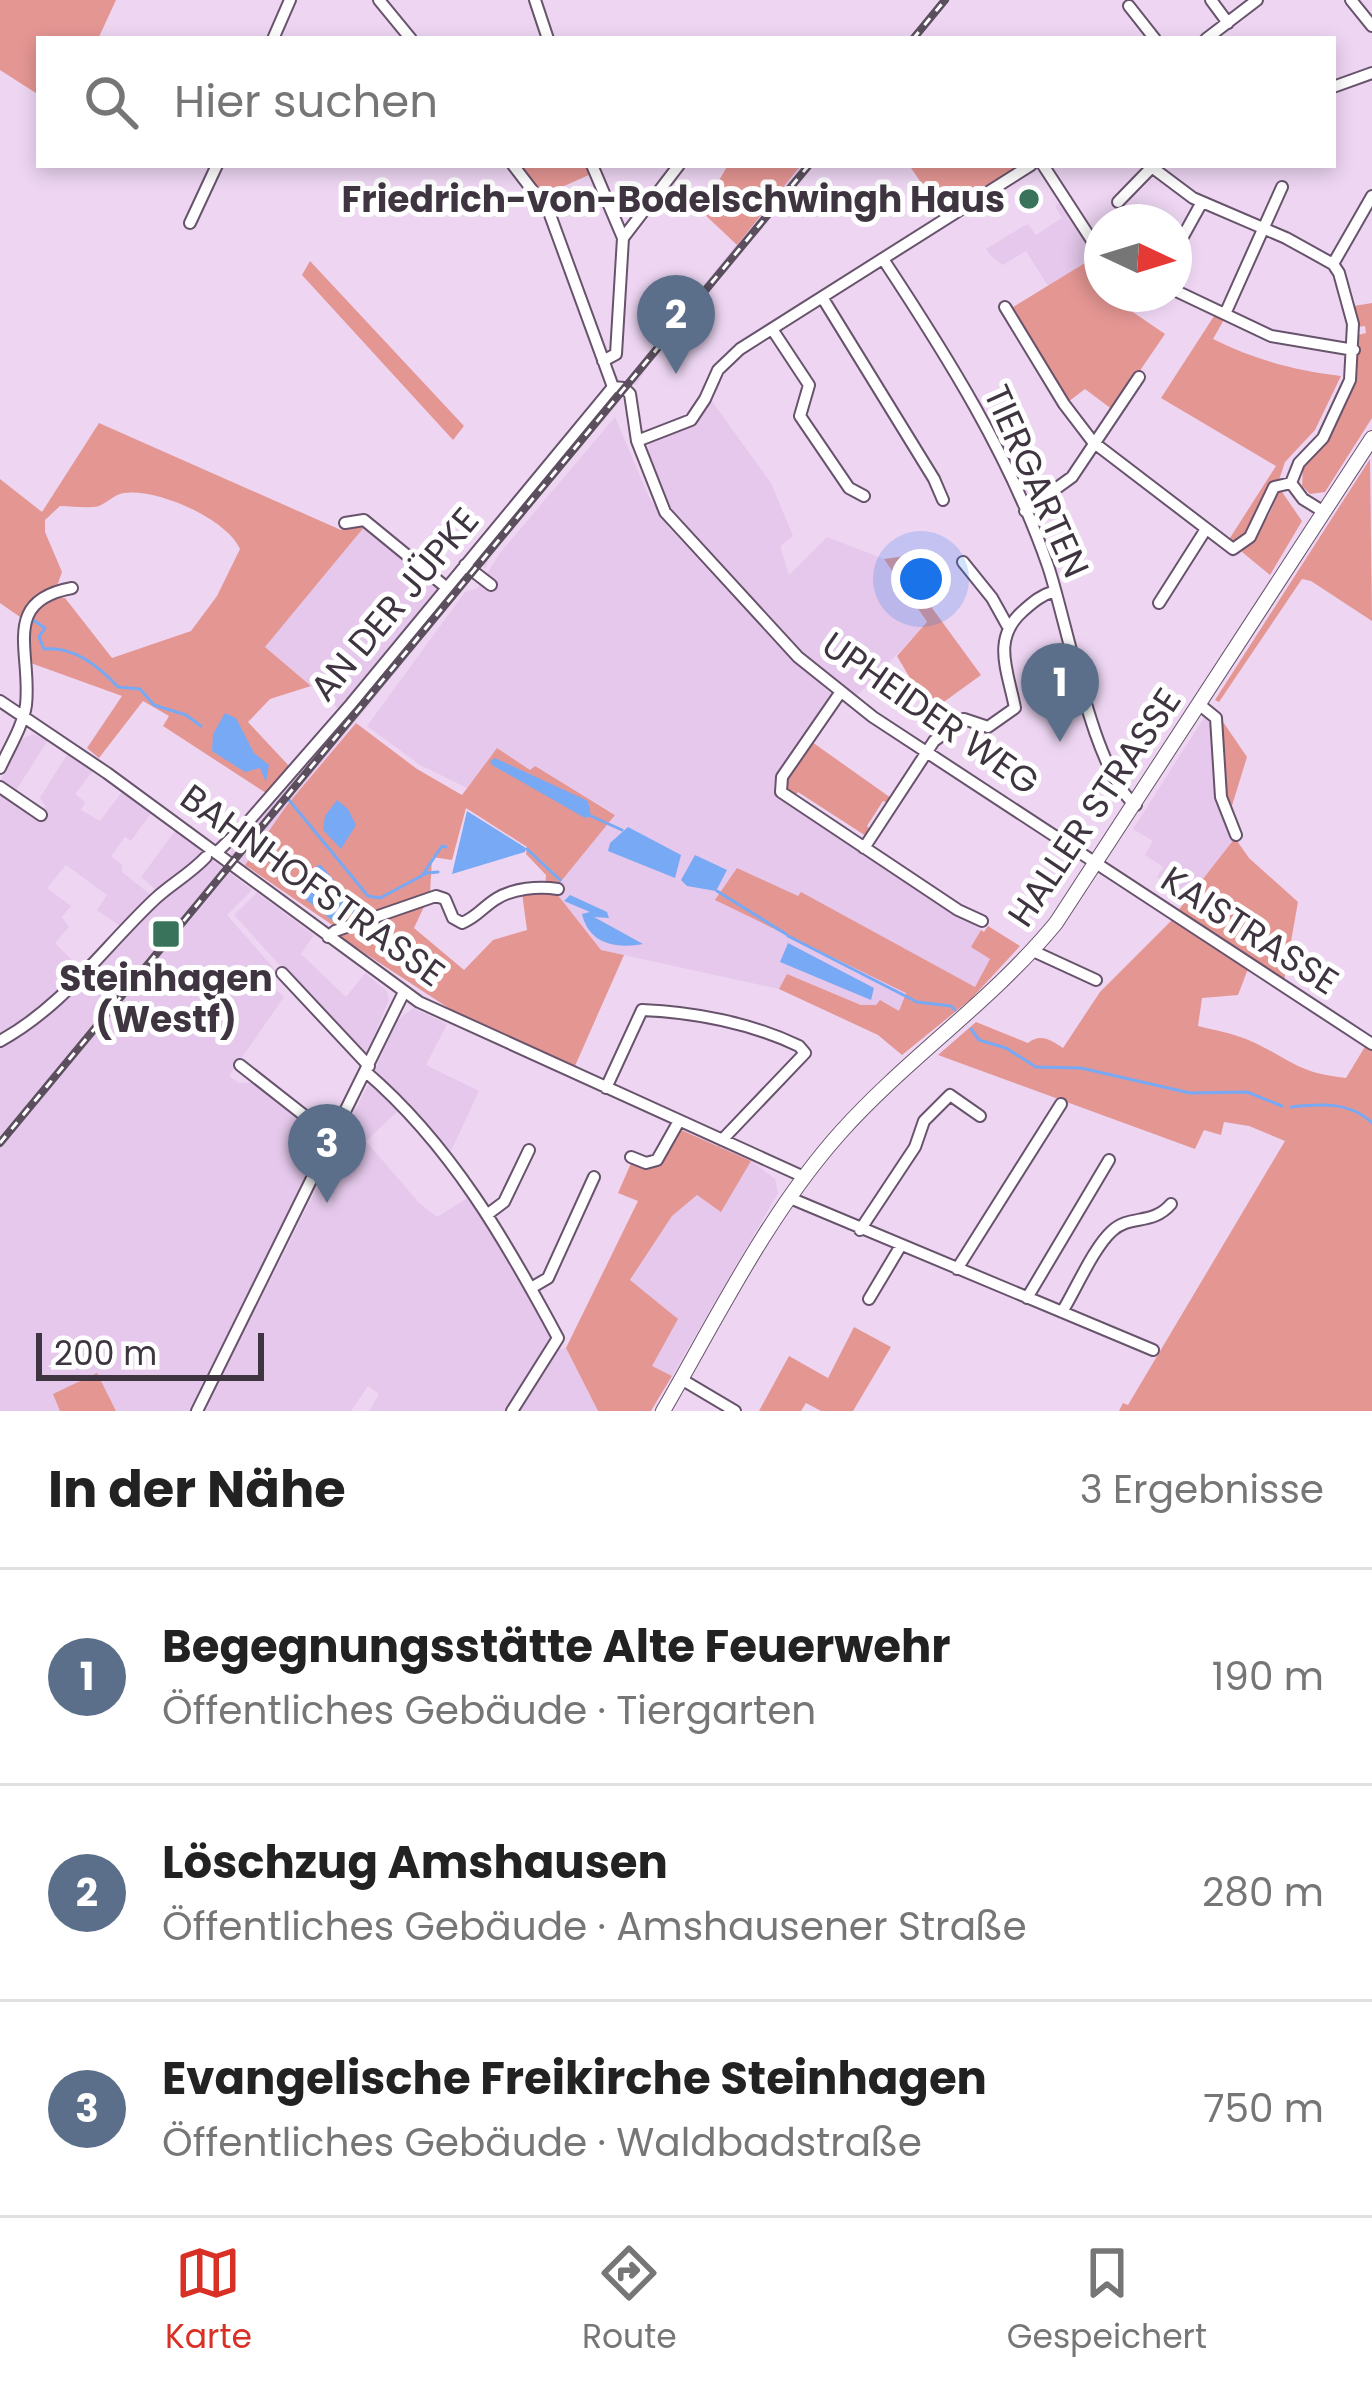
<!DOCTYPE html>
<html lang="de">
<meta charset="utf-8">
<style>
:root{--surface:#fff;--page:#f2f2f2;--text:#222;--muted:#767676;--line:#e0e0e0;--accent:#d93025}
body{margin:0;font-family:Poppins,sans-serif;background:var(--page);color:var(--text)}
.compass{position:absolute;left:1084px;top:204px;width:108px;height:108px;border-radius:50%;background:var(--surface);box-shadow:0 6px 18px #0003;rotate:94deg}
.scale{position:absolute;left:36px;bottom:30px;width:228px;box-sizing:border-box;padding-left:12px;border:6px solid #3f3541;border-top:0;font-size:33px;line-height:42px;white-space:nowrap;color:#3f3541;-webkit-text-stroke:9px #fff;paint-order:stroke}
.you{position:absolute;left:921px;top:579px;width:42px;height:42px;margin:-30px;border:9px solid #fff;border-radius:50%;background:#1a73e8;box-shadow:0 0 0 18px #1a73e833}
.badge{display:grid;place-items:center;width:78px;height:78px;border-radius:50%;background:var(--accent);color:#fff;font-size:39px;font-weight:700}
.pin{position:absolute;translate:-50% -99px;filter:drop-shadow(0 3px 6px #0008)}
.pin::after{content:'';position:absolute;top:63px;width:42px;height:36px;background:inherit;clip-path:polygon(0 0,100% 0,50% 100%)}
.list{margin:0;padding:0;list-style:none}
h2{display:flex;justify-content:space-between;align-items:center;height:156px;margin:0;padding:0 48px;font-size:51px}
h2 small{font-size:39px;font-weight:400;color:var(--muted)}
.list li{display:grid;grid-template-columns:78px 1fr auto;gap:36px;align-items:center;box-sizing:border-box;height:216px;padding:0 48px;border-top:3px solid var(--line)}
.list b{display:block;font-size:45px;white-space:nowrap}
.list p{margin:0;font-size:39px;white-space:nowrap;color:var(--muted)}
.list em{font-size:39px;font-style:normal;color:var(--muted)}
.icon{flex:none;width:66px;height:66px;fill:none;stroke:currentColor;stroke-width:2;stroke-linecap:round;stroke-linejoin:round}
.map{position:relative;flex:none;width:1372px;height:1411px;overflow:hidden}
.search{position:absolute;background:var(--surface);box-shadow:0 6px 18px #0003;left:36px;right:36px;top:36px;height:132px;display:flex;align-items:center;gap:30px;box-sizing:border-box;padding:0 42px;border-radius:0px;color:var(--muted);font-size:45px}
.sheet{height:804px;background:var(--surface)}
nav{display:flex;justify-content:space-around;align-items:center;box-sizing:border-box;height:168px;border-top:3px solid var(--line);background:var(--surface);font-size:33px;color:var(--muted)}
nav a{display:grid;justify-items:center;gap:6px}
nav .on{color:var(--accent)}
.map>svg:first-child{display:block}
</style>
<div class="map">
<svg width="1372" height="1411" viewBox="0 0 1372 1411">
<rect width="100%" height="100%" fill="#eed6f3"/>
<!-- built -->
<path fill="#e5c8eb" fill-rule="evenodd" d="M801,165H814L651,362L636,385L628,378Z
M1061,201L1098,254L1048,286L1026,251L1003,265L992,257L986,249L1017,230L1028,224L1036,235L1062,218L1055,206Z
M616,395L623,397L490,556L485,569L479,557Z
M711,400L771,483L793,536L780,546L789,575L827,537L884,559L927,623L856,697L805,654L669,506L648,454L649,444L693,423Z
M615,417L649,497L668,527L776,643L831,694L774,782L775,793L981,930L972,947L990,959L975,987L802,893L799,897L770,884L716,900L906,992L899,1011L862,1005L787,974L779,989L601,950L557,894L558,885L615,814L534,766L531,771L497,748L467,788L420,765L367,726L465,592L478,588L500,553Z
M365,526L441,587L340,710L265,647Z
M470,581L287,805L245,865L231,854V849L451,589Z
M1207,713L1235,838L1188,898L1157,877L1163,867L1145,855L1153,841L1133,829Z
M33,734L48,740L15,792L37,808L46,807L40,798L68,753L93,771L75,794L85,802L81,810L100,821L122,792L151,813L131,841L125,837L111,856L122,865V872L151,895L155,889L141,877L175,831L252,890L227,915L277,972L271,985L284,997L229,1076L239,1083L257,1082L324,1138L190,1411H116L97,1374L60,1411H0V790L1,780L19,740ZM66,865L107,895L97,910L123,928L81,969L55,943L69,927L62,917L71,906L47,888Z
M257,893L314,935L301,954L346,997L365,973L387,991L389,1000L367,1053H360L234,915Z
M413,1008L447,1024L426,1065L479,1091L450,1153L373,1073L398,1020Z
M370,1081L400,1109L366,1141L419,1203L437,1217L471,1196L559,1349L566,1348L598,1411H369L379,1394L368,1386L351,1411H205Z
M751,1161L775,1179L778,1193L672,1376L652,1367L630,1281L672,1216L697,1195L721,1211Z"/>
<!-- green -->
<path fill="#e49693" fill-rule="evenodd" d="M0,0H116L98,39H39V95L0,70Z
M520,165H587L591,174L544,195Z
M728,165H801L737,245L701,211Z
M909,165H1021L944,216Z
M1098,255L1102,260V294H1123L1124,306L1165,334L1113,410L1085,389L1068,402L1010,309Z
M310,261L464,426L453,440L302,275Z
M1372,303V418L1325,492L1310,494L1302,486L1303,468C1338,433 1360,385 1358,335L1366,333L1365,326L1358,327L1354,306Z
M1216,313L1225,318L1213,339C1255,360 1294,370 1341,376L1315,430L1285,462L1279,480L1274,482L1249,532L1234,542L1228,541L1276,466L1161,398Z
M99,423L341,530L355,524L365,526L265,647L311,686L270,699L248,722L290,767L266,793L163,726L169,716L143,701L99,758L87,748L122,696L28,662C26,631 24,618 48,598H65L112,658L191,631L217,596L240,549C227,519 157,488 124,493C115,494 107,503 99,506C87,509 72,506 60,506L45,520V532L62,572L57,586L34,598L20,617L0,603V479L42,512Z
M1370,459L1372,621L1311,581L1302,579L1219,702L1215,700Z
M1280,489L1302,521L1270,575L1242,552L1269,515Z
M913,555L941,596L932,608L981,675L930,712L897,656L927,622L884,559Z
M1219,716L1247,757L1230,812L1224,797Z
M356,723L417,769L462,795L497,748L530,770L535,766L615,815L558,885L557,894L601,950L624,955L575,1066L450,1009L340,937L341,931L245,865L287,805ZM466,808L527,847L526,854L546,875L545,890L522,893L527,930L493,940L464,970L414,928L430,894L432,857L452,860Z
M812,742L891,798L888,803L883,801L867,826L870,829L866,836L798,792L793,798L784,782Z
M1235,838L1249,858L1298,902L1284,981L1177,912Z
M737,868L798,896L801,892L975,987L990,959L971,947L981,930L984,932L988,926L1020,946L971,999L902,1055L878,1035L779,989L787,974L861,1005H876L880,1000L899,1011L906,993L715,900Z
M1172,920L1248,969L1238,995L1202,998L1198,1026C1214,1030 1231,1033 1246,1039C1289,1057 1294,1073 1346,1078L1366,1045L1372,1048V1411H1119L1123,1403L1128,1405L1285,1141L1249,1126L1224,1122L1221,1135L1204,1130L1195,1149L938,1055L976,1022L1028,1043C1040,1033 1051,1040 1063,1048L1100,992Z
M679,1129L751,1161L721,1212L697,1195L672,1216L630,1280L678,1319L652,1366L672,1376L651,1411H598L566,1348L638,1201L618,1193L632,1161L657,1165L666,1157Z
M854,1327L891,1347L853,1411H821L806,1403L801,1411H759L789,1356L828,1378Z
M97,1373L116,1411H60L53,1394Z"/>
<!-- water -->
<path fill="#77a9f4" d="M225,713L236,718L254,753L269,765L266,782L260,768L245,772L212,751L213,734Z
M495,758L588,801L591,816L585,818L492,765L490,761Z
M337,800L348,809L356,825L341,849L323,830L325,816Z
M467,811L526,848L525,852L452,874Z
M628,827L681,855L675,878L608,851L610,843Z
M695,855L727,870L716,891L687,886L681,880Z
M318,865H321L359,910L334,922L299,894Z
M570,895L607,912L609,918L594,917L643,944C616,949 589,944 582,914L590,912L564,901Z
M788,943L874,988L871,1000L780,962Z"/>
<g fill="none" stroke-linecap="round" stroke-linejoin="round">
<!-- stream -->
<path stroke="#77a9f4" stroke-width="3" d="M33,620L45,628L39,637L44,649C73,646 99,666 118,687L140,689L154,705L186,715L201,726
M289,800L368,896L380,898L427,873L438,872
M591,816L622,830
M527,849L560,880
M423,874L442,846L446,847
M717,891L786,934
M788,936L917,1002L951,1006L955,1010
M971,1029L979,1040L1006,1048L1036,1067L1081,1068L1190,1093L1247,1092L1282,1106
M1291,1107C1319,1104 1350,1101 1372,1123"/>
<defs>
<path id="minor" d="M379,0L411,39
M535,0L548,39
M1211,0L1228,23
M1351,0L1372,26
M1129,6L1155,39
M273,39L290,0
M1206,39L1257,0
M1333,87L1372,73
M513,165L549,212L613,387
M592,165L623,238L616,354L603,361
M1043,165L1102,256
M1149,165L1193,198L1286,238L1333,264L1339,273L1353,324L1350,380L1323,438L1299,463L1291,483L1303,499L1324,512
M1118,202L1151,168
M190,223L217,165
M623,238L679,165
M1176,249L1202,202
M883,259C947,356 1010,456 1048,566C1066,618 1094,776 1136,805
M1333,264L1372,196
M1174,290L1271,336L1354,350
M822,297L934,479L943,500
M1005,307L1064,404L1093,442L1233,549L1250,537L1274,487L1291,483
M1225,314L1282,187
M772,329L809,385L800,416L849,488L864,496
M613,387L624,388L630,394L637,441L665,512L798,657L873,717L1372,1044
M637,441L691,420L705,399L718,370L740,349L1031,165
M1025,511L1072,477L1139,377
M345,523L364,520L447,588
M963,562L992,598L1007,625
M465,565L491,585
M1159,603L1206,529
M840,693L782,777L781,792L958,910L982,921
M0,701L107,773L419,1002L804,1177
M1200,705L1216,718L1221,797L1236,835
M0,768C9,748 23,726 26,705C32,652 0,601 72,588
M0,787L41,815
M864,848L934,741L964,719L988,727L1015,708C1008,671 991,639 1023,611C1033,602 1041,595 1055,591
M216,853L248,822L351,704L613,387
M328,937L335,931L436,896L445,899L453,918L462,923C477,917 483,907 496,899C513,888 539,886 558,889
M1033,951L1096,980
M282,973L369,1066
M0,1041C64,1006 103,948 155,899C171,884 190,874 206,857
M240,1065L333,1138
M366,1072C451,1145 506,1241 558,1338L512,1411
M606,1088L642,1010C694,1012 751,1023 799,1046L805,1053L722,1140
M631,1157L646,1163L657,1160L679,1121
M790,1198L1153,1350
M488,1214L504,1202L529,1150
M860,1230L915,1147L924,1121L950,1095L980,1116
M957,1269L1061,1104
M531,1288L548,1278L594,1177
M1027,1298L1109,1160
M869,1299L900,1247
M1062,1312C1076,1289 1094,1247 1112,1231C1130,1214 1152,1226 1171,1204
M681,1379L735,1411
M197,1411L404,992"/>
<path id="major" d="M663,1411C717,1318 767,1215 840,1133C907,1058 992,1001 1056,923L1372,438"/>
</defs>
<!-- minor casing -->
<use href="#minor" stroke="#68536c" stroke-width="14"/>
<!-- major casing -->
<use href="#major" stroke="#68536c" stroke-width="16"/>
<!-- minor -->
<use href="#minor" stroke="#fff" stroke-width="10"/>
<!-- major -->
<use href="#major" stroke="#fff" stroke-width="14"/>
<defs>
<path id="rail" d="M913,39L945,0
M0,1143L809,165"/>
</defs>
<!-- rail casing -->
<use href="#rail" stroke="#5b4f5e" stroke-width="8"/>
<!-- rail -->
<use href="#rail" stroke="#fff" stroke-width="3" stroke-dasharray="9" stroke-linecap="butt"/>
</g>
<!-- markers -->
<g fill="#39735c" stroke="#fff" stroke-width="4.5">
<circle cx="1029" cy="199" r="12"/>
<rect x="151" y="919" width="30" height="30" rx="6"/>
</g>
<g text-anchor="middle" stroke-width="10" stroke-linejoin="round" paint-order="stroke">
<!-- poi labels -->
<g font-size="36" font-weight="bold" fill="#3f3541" stroke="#fff" text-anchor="end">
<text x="1005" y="212">Friedrich-von-Bodelschwingh Haus</text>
<text x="166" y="991" text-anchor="middle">Steinhagen<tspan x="166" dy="41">(Westf)</tspan></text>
</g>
<!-- street labels -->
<g font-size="36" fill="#3f3541" stroke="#fff">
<text transform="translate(1037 481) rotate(66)" y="13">TIERGARTEN</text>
<text transform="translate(394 604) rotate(-50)" y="13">AN DER JÜPKE</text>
<text transform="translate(931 713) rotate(35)" y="13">UPHEIDER WEG</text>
<text transform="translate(1094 807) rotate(-56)" y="13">HALLER STRASSE</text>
<text transform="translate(313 885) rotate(36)" y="13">BAHNHOFSTRASSE</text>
<text transform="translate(1250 930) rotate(33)" y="13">KAISTRASSE</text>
</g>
</g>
</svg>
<svg class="compass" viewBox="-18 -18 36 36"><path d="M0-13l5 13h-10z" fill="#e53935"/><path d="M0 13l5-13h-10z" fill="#767676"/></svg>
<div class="scale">200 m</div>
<div class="you"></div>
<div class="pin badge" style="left:1060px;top:742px;background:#5c6f8a">1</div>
<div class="pin badge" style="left:676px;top:374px;background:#5c6f8a">2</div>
<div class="pin badge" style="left:327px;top:1203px;background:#5c6f8a">3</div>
<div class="search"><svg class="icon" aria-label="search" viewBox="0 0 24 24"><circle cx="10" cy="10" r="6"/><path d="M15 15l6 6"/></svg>Hier suchen</div>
</div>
<section class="sheet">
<h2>In der Nähe<small>3 Ergebnisse</small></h2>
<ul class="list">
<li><span class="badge" style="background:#5c6f8a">1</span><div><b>Begegnungsstätte Alte Feuerwehr</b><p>Öffentliches Gebäude · Tiergarten</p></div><em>190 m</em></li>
<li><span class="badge" style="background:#5c6f8a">2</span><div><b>Löschzug Amshausen</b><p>Öffentliches Gebäude · Amshausener Straße</p></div><em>280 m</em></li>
<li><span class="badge" style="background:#5c6f8a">3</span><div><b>Evangelische Freikirche Steinhagen</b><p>Öffentliches Gebäude · Waldbadstraße</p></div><em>750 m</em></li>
</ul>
</section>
<nav>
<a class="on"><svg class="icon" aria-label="map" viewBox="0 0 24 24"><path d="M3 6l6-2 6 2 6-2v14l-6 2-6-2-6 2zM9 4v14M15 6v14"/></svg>Karte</a>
<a><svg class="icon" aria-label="directions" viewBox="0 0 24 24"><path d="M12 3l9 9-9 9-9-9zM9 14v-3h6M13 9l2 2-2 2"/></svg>Route</a>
<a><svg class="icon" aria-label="saved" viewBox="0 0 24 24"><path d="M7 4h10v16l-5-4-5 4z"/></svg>Gespeichert</a>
</nav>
